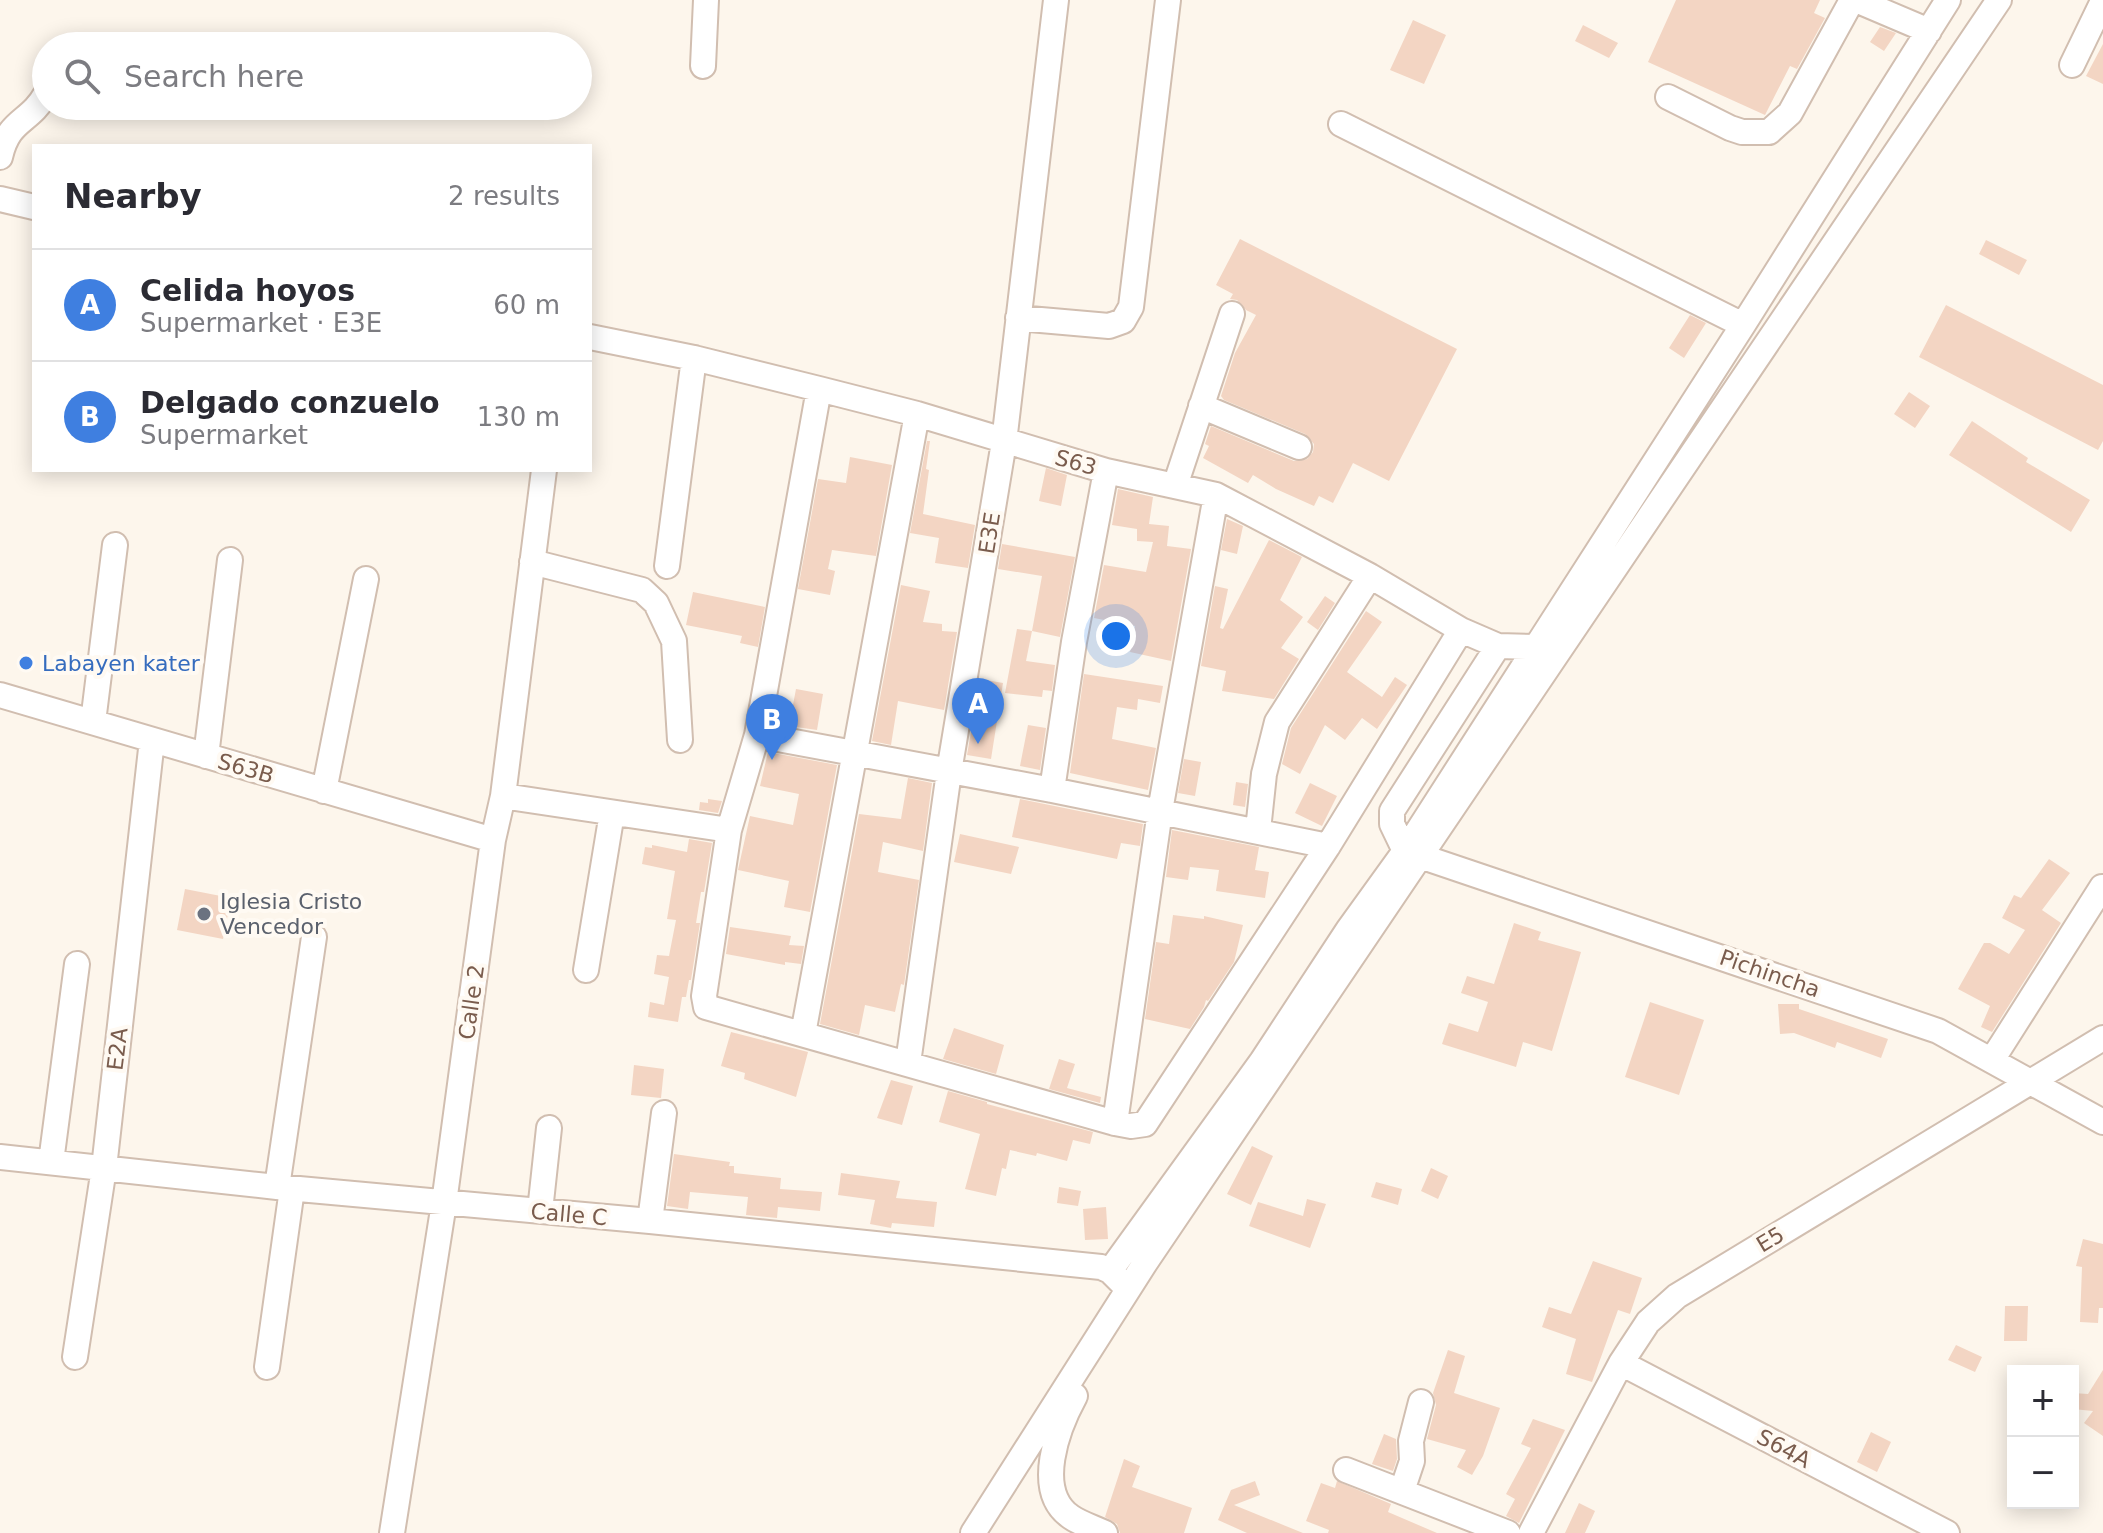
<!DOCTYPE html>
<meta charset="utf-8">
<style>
:root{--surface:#fff;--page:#f2f2f3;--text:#2b2b33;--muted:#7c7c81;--line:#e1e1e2;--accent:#ea580c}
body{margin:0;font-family:"DejaVu Sans",sans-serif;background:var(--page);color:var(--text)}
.controls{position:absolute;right:24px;bottom:24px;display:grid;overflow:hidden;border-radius:0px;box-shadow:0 4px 20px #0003}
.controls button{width:72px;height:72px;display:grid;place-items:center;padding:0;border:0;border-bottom:2px solid var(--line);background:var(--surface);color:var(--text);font:40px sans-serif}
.you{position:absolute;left:1116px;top:636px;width:28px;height:28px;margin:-20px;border:6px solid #fff;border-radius:50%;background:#1a73e8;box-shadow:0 0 0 12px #1a73e833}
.badge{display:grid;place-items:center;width:52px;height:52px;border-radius:50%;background:var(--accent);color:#fff;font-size:26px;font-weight:700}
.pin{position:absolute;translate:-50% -66px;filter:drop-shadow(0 2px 4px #0008)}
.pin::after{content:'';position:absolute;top:42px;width:28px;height:24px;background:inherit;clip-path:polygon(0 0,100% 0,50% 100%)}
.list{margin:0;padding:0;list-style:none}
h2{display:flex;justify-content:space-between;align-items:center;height:104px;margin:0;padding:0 32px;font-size:34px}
h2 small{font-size:26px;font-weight:400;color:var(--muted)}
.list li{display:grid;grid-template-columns:52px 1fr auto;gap:24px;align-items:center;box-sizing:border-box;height:112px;padding:0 32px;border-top:2px solid var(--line)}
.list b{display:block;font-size:30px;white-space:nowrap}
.list p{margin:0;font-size:26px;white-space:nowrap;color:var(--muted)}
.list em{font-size:26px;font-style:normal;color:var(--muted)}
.icon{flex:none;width:44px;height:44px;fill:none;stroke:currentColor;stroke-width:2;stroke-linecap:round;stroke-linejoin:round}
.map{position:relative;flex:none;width:2103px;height:1533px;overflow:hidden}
.search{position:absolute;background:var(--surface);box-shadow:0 4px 20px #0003;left:32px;top:32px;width:560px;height:88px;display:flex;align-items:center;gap:20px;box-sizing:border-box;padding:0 28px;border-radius:44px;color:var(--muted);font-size:30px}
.panel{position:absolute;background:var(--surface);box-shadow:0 4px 20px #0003;left:32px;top:144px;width:560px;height:328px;border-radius:0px}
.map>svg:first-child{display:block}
</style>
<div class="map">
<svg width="2103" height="1533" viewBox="0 0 2103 1533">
<rect width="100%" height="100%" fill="#fdf6ec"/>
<!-- building -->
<path fill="#f3d5c3" d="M1676,0H1820L1814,13L1825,18L1797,69L1790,66L1765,115L1648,62Z
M1413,20L1446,35L1424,84L1390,70Z
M1583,25L1618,43L1609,58L1575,41Z
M1880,27L1896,33L1884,51L1870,42Z
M2103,44V84L2086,76Z
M1240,239L1457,349L1389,481L1353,463L1333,503L1319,496L1314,506L1276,489L1253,475L1248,483L1203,458L1209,446L1205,444L1211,426L1294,461L1307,459L1313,452L1314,444L1305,434L1224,400L1221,396L1235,353L1256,315L1246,310L1237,300L1230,299L1233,294L1216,285Z
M1986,240L2027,260L2019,275L1979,254Z
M1946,305L2103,385V441L2098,450L1919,357Z
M1690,315L1706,323L1684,358L1669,348Z
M1909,392L1930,406L1915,428L1894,414Z
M1972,421L2028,458L2026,462L2090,500L2071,532L1949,455Z
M927,441H930L926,469L929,470L923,514L975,525L968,568L935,563L939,538L910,533Z
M850,457L892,465L876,556L832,550L828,569L835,571L830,595L798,589L818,479L846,483Z
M1046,468L1067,475L1061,506L1039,501Z
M1118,489L1153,497L1149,524L1169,526L1167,546L1191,549L1171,661L1130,652L1135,626L1094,618L1104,565L1146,572L1153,542L1137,541V529L1112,525Z
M1227,519L1243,526L1237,554L1221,550Z
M1269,540L1302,557L1280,600L1303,617L1281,648L1299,659L1274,699L1222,691L1226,671L1201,666L1215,586L1228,589L1220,628L1223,629Z
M1002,544L1075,557L1060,637L1032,631L1042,576L998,569Z
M901,585L930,591L923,622L942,624V631L957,632L944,710L898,701L891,745L872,741Z
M693,592L765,607L758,647L740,643L742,636L686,625Z
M1325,596L1335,603L1318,630L1307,622Z
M1366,611L1382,622L1347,672L1382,697L1395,677L1407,685L1377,729L1362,718L1345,740L1325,725L1300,774L1282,764L1291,728Z
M1017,629L1032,631L1026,661L1055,665L1052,691L1043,690L1042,697L1005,693Z
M1084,674L1163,686L1160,703L1138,699L1137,710L1117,707L1112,739L1156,748L1148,790L1070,773Z
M980,679L1003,683L991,759L967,755Z
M796,689L823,694L817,730L789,726Z
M1028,725L1046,728L1040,770L1020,766Z
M768,752L837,765L810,912L784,907L789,881L738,870L750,816L793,825L799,794L760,786Z
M1184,759L1201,762L1195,796L1178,793Z
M908,778L932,783L923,851L883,842L878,872L919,880L904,985L901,984L895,1012L865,1005L859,1035L820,1024L859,814L901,819Z
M1236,782L1248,784L1245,807L1233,805Z
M1310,783L1337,796L1322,826L1295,813Z
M708,799L722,801L718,813L699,810L700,802L708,803Z
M1020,799L1143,824L1140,846L1121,843L1117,859L1012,837Z
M1172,830L1259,847L1255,870L1269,872L1265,898L1216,891L1219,870L1190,867L1188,880L1166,877Z
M960,834L1019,847L1011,874L954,862Z
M689,839L712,843L704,892H701L696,923H700L691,980H689L686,997H682L678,1022L648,1017L650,1002L664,1005L669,977L654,974L657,955L669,956L676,920L667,919L675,871L642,864L645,847L652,848V845L687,852Z
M2049,859L2070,873L2042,910L2061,923L1992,1032L1981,1027L1990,1006L1958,989L1984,943H1990L2009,954L2025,930L2002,918L2014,895L2021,898Z
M185,889L231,898L223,939L177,930Z
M1173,915L1204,919V916L1243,925L1234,962L1208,1001L1206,1000L1204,1007L1190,1029L1145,1019L1156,942L1169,944Z
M1514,923L1541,932L1538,940L1581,952L1552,1051L1523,1042L1516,1067L1442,1044L1449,1023L1478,1032L1488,1002L1461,993L1467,976L1494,984Z
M730,927L791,936L789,945L804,946L801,964L785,962V965L726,954Z
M1650,1002L1704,1020L1679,1095L1625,1077Z
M1778,1004H1799V1009L1888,1039L1881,1058L1837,1042L1835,1048L1794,1033L1780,1034Z
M954,1028L1004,1045L996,1074L943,1059Z
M731,1032L808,1052L796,1097L744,1079L745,1073L721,1066Z
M1059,1059L1075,1064L1067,1088L1101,1097L1100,1103L1049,1089Z
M634,1065L664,1069L661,1098L631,1095Z
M891,1080L913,1086L902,1125L877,1118Z
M948,1091L987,1102V1104L1093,1132L1090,1144L1073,1140L1067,1161L1037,1153L1036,1156L1010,1150L1006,1169L1002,1168L996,1196L965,1189L980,1134L939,1122Z
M1252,1146L1273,1156L1251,1205L1227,1194Z
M674,1154L730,1162L729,1166H734V1173L781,1178L780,1189L822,1192L820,1211L778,1207L777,1218L746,1215L748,1197L690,1192L688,1209L667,1206Z
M1431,1168L1448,1176L1438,1199L1421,1191Z
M841,1173L900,1181L896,1198L937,1202L934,1227L892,1223L891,1228L870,1224L875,1200L838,1195Z
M1376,1182L1402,1189L1398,1205L1371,1197Z
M1059,1187L1081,1191L1078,1206L1057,1203Z
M1307,1199L1326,1204L1310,1248L1249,1226L1258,1202L1303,1216Z
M1106,1207L1108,1239L1085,1240L1083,1209Z
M2083,1239L2103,1244V1308H2099L2098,1323L2080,1322L2082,1267L2076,1266Z
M1593,1261L1642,1278L1630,1314L1618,1310L1592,1382L1566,1374L1576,1339L1542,1327L1549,1307L1571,1314Z
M2005,1306H2028L2027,1341H2004Z
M1956,1345L1982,1357L1975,1372L1948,1360Z
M1448,1350L1465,1356L1454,1393L1500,1408L1483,1456L1472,1475L1457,1467L1466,1450L1427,1439L1436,1405L1433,1393Z
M2103,1370V1436L2084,1423L2093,1411L2073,1409V1393L2088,1394Z
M1533,1419L1565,1430L1519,1523L1506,1516L1515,1499L1506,1494L1531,1448L1521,1444Z
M1871,1432L1891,1442L1877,1472L1857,1462Z
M1384,1434L1396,1439L1397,1459L1393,1471L1372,1464Z
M1124,1459L1140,1466L1132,1487L1192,1508L1184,1533H1120L1117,1524L1105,1517Z
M1255,1481L1260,1495L1234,1505L1303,1533H1247L1218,1520L1231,1490Z
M1337,1481L1391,1504L1388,1512L1437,1533H1328L1329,1530L1306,1521L1321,1483L1335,1488Z
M1579,1503L1595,1511L1585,1533H1565Z"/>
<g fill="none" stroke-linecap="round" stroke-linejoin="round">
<defs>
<path id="minor" d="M1856,0L1929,31
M2072,65L2103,1
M703,66L706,0
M1668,97L1730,128L1742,132H1769L1790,113L1851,2L1856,0
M1341,124L1743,325
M0,157C9,118 29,124 46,94
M0,199L34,207
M1018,318L1109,326L1123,321L1131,307L1168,0
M590,337L694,358L819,389L917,414L1106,471L1216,495L1370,576L1461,630L1498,646L1537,647
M819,389L757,735L729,830L704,996L706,1007L1115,1123L1131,1126L1145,1124L1328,846L1461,630
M1201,406L1299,447
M1175,486L1232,314
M532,562L642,590L656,603L674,641L680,740
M667,566L694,358
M1498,646L1392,811V824L1405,851L1938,1031L2103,1122
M0,695L493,840
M93,722L115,545
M757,735L1052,790L1328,846
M206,756L230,560
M1052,790L1074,642L1106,471
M324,791L366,579
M503,796L729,830
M1258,830L1264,774L1277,722L1370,576
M586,970L612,813
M803,1034L917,414
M1992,1060L2102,887
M908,1063L949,772L1004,442L1056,0
M1115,1123L1160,811L1216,495
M0,1157L277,1187L650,1221L1101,1267L1110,1271L1121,1282
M51,1162L77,964
M277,1187L314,937
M540,1211L549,1128
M650,1221L664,1113
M1110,1271L1262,1061L1348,930L1405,851L1743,325L1948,0
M75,1357L104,1168L152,740
M1621,1363L1947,1533
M267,1367L292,1189
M1075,1396C1058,1427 1033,1491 1071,1517C1081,1524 1095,1528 1105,1533
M1346,1470L1508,1533
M1402,1491L1412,1461L1411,1441L1421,1402
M392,1533L444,1203L493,840L503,796L544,470
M973,1533L1145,1263L1999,0
M1531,1533L1621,1363L1648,1322L1677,1296L2103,1038"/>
</defs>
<!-- minor casing -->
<use href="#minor" stroke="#d1beb0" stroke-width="28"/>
<!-- minor -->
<use href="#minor" stroke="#fff" stroke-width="24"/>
</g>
<!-- markers -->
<circle fill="#3f7fe0" stroke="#fffaf3" stroke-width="3" cx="26" cy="663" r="8"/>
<circle fill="#6b7280" stroke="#fffaf3" stroke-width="3" cx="204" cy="914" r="8"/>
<g text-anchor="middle" stroke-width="8" stroke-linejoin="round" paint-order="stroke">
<!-- street labels -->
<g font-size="22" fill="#7a5c4d" stroke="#fffaf3">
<text transform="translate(1076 462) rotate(16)" y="8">S63</text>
<text transform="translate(989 533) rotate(-81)" y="8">E3E</text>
<text transform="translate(246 768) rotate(16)" y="8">S63B</text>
<text transform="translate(1770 973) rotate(19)" y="8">Pichincha</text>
<text transform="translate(471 1002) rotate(-82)" y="8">Calle 2</text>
<text transform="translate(117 1049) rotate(-83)" y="8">E2A</text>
<text transform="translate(569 1214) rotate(5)" y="8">Calle C</text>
<text transform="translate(1770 1239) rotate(-31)" y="8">E5</text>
<text transform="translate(1784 1448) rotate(28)" y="8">S64A</text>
</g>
<!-- shop labels -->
<g font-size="22" fill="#366cbe" stroke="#fffaf3" text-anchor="start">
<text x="42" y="671">Labayen kater</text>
</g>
<!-- worship labels -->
<g font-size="22" fill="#5b616d" stroke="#fffaf3" text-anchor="start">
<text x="220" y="909">Iglesia Cristo<tspan x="220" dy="25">Vencedor</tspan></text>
</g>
</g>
</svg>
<div class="controls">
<button>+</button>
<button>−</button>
</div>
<div class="you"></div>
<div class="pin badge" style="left:978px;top:744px;background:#3f7fe0">A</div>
<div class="pin badge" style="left:772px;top:760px;background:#3f7fe0">B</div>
<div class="search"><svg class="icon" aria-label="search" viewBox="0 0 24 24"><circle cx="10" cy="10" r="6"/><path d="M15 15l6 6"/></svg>Search here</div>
<section class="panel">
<h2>Nearby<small>2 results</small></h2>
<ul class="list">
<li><span class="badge" style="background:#3f7fe0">A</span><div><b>Celida hoyos</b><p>Supermarket · E3E</p></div><em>60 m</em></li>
<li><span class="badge" style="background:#3f7fe0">B</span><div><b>Delgado conzuelo</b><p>Supermarket</p></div><em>130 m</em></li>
</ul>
</section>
</div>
